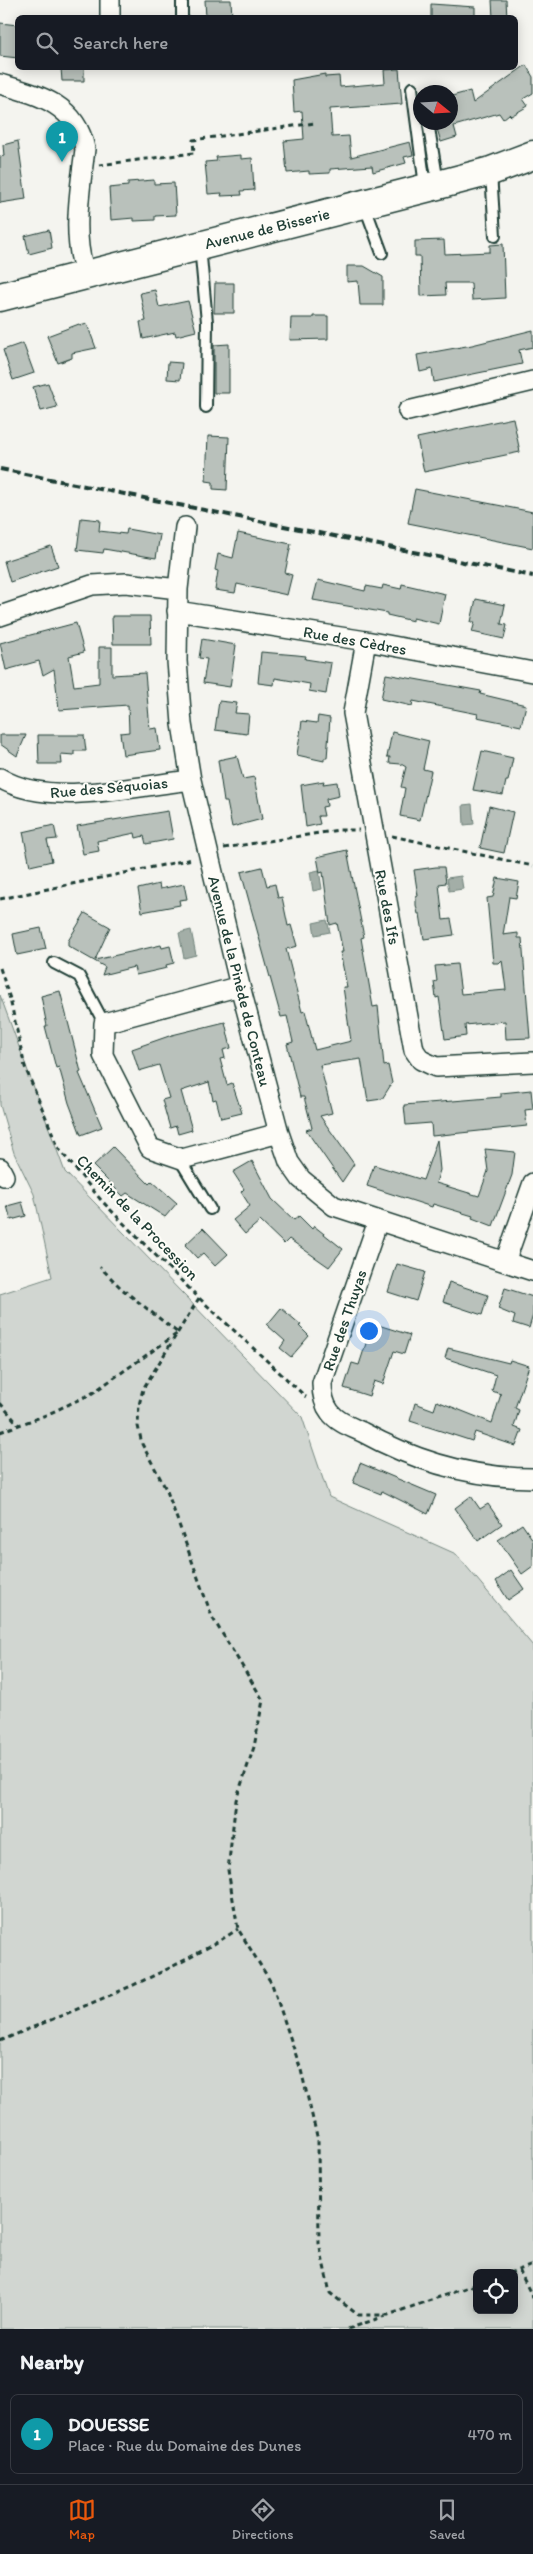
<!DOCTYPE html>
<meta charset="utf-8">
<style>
:root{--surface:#171b24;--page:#242831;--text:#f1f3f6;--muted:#9ea1a6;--line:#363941;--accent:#ea580c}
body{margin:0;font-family:Itim,sans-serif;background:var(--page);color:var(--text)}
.controls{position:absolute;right:15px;bottom:15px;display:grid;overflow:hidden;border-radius:8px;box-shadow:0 2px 12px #0003}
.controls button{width:45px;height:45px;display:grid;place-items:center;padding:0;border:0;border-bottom:1px solid var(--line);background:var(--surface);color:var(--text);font:25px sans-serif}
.compass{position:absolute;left:413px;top:85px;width:45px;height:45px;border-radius:50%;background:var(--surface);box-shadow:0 2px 12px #0003;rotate:108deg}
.you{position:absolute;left:368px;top:1330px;width:18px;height:18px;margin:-12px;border:4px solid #fff;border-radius:50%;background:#1a73e8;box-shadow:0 0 0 8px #1a73e833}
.badge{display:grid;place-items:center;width:32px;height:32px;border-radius:50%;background:var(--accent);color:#fff;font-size:16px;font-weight:700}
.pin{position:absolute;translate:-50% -41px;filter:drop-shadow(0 1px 2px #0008)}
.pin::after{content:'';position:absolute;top:26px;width:18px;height:15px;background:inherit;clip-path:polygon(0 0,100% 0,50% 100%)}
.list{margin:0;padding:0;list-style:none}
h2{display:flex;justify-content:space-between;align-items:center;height:65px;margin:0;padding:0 20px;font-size:21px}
h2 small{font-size:16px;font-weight:400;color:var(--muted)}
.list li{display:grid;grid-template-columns:32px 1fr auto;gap:15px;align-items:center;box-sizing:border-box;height:80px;margin:0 10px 10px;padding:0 10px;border:1px solid var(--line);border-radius:8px}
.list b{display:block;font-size:19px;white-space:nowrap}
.list p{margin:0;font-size:16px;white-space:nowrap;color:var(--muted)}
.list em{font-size:16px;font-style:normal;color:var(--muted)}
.icon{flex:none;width:28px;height:28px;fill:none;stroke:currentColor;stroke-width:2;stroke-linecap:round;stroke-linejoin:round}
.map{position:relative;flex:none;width:533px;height:2329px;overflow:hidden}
.search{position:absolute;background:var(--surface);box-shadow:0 2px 12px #0003;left:15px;right:15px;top:15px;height:55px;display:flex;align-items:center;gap:12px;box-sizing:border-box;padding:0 18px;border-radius:8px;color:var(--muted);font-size:19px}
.sheet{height:155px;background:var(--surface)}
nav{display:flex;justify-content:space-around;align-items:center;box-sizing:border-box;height:70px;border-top:1px solid var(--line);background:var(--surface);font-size:14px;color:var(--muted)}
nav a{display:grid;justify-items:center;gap:2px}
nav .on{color:var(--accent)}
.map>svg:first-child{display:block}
</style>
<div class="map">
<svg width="533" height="2329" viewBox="0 0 533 2329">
<rect width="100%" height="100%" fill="#f4f4ef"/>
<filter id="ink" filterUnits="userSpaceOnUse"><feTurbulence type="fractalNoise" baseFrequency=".02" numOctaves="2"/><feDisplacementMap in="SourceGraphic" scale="10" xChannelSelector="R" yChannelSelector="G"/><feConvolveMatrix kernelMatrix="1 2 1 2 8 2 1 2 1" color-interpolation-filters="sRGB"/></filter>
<g filter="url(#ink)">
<!-- green -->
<path fill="#d1d6d1" stroke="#788a82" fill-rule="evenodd" d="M0,995L65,1172L302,1417L329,1497L456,1554L533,1646V2329H0V1294L52,1277L34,1194L14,1153L0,1105ZM477,2273H514V2310H477Z"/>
<!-- water -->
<path fill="#a3aea7" stroke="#6e8179" d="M472,804L474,824L464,825L463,805Z
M319,870L322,889L313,891L310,872Z
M461,876L463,889L449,891L447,878Z
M327,920L330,932L315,935L313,923Z
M191,930L196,955L184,958L179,933Z"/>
<!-- building -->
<path fill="#b9c1bb" stroke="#1f3d34" d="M205,0H231L232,18H206Z
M492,0H506L507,18H493Z
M431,4L475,7V18H431Z
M0,23L18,25V58L0,56Z
M526,65L533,77V93L523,99L528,106L511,116L509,114L503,119L499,113L454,126L457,137L441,142L435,122H450V103L454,102L452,96L470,91L473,103Z
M61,68H84V81H62Z
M399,69L402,104L330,109L332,137L349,136L351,157L410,142L413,155L404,157L406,163L373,172L372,166L330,169V173L309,174V171L287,173L284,141L304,139L302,111L294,112L292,80L325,74V77L339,76L340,87L385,83L384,70Z
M18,141L26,199L0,203V157L4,156L3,145Z
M241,155V159L252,158L254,190L241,191L242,195L221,196L222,193L208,194L205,162L217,161L216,157Z
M154,180V184L174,183L176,215L155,216V220L134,221V218L111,220L109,188L128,186V182Z
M49,230L52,248L29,254L25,236Z
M444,240L445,254L490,252V245L503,244L505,298L472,300L471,283H445L446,295L421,296L420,256H415V241Z
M347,266H364L383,277V305H360L358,281L347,282Z
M215,283H234V313H214Z
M155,290L159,307L188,301L196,331L176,336L175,332L143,339L140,322L146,321L140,293Z
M313,316H328V339L290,340L291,318H313Z
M79,324L80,326L87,324L96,348L72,353V358L58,363L47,336Z
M533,330V347L519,350L522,364L434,382L432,369L420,372L417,355L472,345Z
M23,343L34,373L13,380L3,350Z
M229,344V393H214V345Z
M168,362L182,363L180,380L167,379Z
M48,383L57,407L41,411L33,387Z
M513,418L520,452L424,472L417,438Z
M208,436L229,437L227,490L213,489V482L206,481Z
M415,489L533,512V548L408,523Z
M81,518L100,520L99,531L126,534L127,529L160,535L156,558L104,549L103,553L77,550Z
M238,533L291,544L285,573L292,575L287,595L237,584L235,593L215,590L218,571L215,570L218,554L233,558Z
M51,546L58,566L10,582L4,561Z
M318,580L365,591L366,586L382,589L383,585L401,589L402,584L445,594L439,624L413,618V621L387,615V613L313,600Z
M476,599L505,605L501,624L507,625L504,639L472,632L475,622H471Z
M112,616H150L151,644H113Z
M76,623L84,652L69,656L74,686L99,683V647H112V675L145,673L150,729L157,728L160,750L123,755L120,733L129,732L128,705L59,710L54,669L43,675L39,661L6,670L0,643Z
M202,639L236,645L230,687L203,683L207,659L199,658Z
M261,652L297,655L306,656L305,659L331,663L326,694L309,691L310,684L275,678L274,685L258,683Z
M386,674L481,691L480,694L526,705L521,726L477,717L478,714L413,701L412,706L381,699Z
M219,701L237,703L235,713L249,714L247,734L215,730Z
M318,716L330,718L327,758H324V761L297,755L302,721L317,723Z
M392,732L429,741L423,769L431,771L420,820L400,816L405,788L401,787L406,767L401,764L389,763L390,757H387Z
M0,735H26L17,756L0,744Z
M38,735H84L86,751H74V755L61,754L62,764H39Z
M482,751L513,758L508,781H506L503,795L473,790Z
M237,756L243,779L254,777L262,819L232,827L227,802H224L218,760Z
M324,781L323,784L337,782L339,796L326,799L327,806L322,807L324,816H318L320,824L306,827L301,785Z
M489,806L513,812L504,853L480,848Z
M168,811L173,839L146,844L144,836L136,838L135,833L97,841L99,851L83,854L77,826Z
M54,825L57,839L47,840L52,861L30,866L23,832Z
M347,850L364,937L361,938L373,1007L378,1006L384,1066L388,1065L392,1083L382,1099L368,1101L361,1059L320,1065L332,1113L320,1116L354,1164L342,1182L306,1130L312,1128L304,1097H300L287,1044L293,1042L287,1016L281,1017L241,872L262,867L267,886L275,884L278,898L282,897L288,926L291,925L297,946L286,949L302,1012L305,1011L315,1050L351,1041L343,987H347L340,952H343L337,923L330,925L323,872L320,873L317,857Z
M436,867H444L446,883L439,884L443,920L451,919L454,935L424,939L420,914H418L416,905V897L418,896L414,870Z
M497,878L519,882L516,898L509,897L503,935L518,933V938H522L530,1038L506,1039L505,1021L465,1025L466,1036L445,1039L439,997L436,998L434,982L437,981L435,966L457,964L461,994L506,990L502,960L499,963H493L487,898L493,897Z
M159,884L160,889L184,884L187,899L179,900L180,905L142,912L138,889Z
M85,913L110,927L95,960L161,945L162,948L170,946L174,963L166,965L167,968L136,975L134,967L102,975L105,967L68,946V941Z
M41,928L46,949L17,955L13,934Z
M60,991L81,1072L79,1073L102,1127L81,1135L69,1103L59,1067L56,1068L45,1026H47L41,996Z
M225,1022L231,1048L223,1050L225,1058L220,1059L227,1085L232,1083L242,1113L221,1118L216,1099L213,1100L209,1082L181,1091L192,1130L178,1134L176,1126L170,1128L162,1100L169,1098L159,1065L139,1071L132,1049L172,1035Z
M531,1090L533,1109L525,1110L527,1126L432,1136L431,1123L406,1125L404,1105L501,1097V1093Z
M437,1140L440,1170L436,1183L479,1196L488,1171L485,1149L515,1152L512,1175L493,1226L472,1218L473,1216L433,1204L432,1207L367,1186L374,1165L423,1180Z
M113,1147L149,1184L152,1181L177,1203L165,1217L127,1193L123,1196L93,1166Z
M252,1161L272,1199L294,1220L299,1216L312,1229L314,1226L343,1249L329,1267L289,1239L284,1244L260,1221L245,1234L233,1220L250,1206L241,1192L244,1189L233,1172Z
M22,1202L26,1216L11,1220L7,1206Z
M203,1228L228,1254L215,1266L203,1253L197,1258L185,1245Z
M397,1264L425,1272L416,1301L388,1292Z
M449,1282L488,1295L482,1315L443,1302Z
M505,1288L533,1297V1315L529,1328L513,1323L515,1316L498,1309Z
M281,1308L301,1325L299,1326L309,1336L291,1357L280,1348L285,1341L267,1325Z
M375,1324L410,1335L404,1354L394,1351L383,1384L374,1381L369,1396L344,1388L352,1363L359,1365L369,1334L372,1335Z
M448,1348L509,1363L510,1360L529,1366L515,1408L519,1410L514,1427L522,1430L516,1446L475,1432L472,1441L410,1421L415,1403L434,1410L437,1401L492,1423L501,1394L492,1391L496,1375L445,1358Z
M360,1463L436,1495L428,1514L382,1491L381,1494L353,1483Z
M471,1496L480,1509L488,1504L502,1524L478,1541L455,1508Z
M522,1524L533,1540V1566L522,1574L498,1540Z
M511,1570L524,1589L508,1600L496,1581Z"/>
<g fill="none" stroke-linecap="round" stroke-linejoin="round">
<defs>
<path id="lane" d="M182,0V18
M412,88L425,186
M428,122L438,183
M491,172L495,236
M364,204L382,253
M200,246L207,322L206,407
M54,963L79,976L104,1023
M179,1158L210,1209"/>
<path id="street" d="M110,0V18
M0,84C39,95 76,104 85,149C81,184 70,242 87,275
M408,411L533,381
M185,527L178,589L177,661L182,724L191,780L240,986L279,1133L289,1162L301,1179L334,1206L533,1271
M177,611L366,641L533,672
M0,616L92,585L126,583L178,589
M366,641L353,713L414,1050L421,1060L436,1067L533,1062
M0,778C48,808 137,786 191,780
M240,986L104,1023L103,1055L150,1148L182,1159L279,1133
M0,1168L4,1176
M378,1221L322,1383C322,1393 323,1403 330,1412C337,1422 351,1427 362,1432C415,1461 472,1478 533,1478
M505,1262L533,1183"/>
<path id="secondary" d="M0,297L438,185L491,171L533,155"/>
</defs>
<!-- lane casing -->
<use href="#lane" stroke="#1f3d34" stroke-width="14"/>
<!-- street casing -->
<use href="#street" stroke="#1f3d34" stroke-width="22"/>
<!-- secondary casing -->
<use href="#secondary" stroke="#1f3d34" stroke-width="31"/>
<!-- path -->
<path stroke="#1f3d34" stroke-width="3" stroke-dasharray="5 4" stroke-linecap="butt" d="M99,165L194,153L193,140L315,123
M392,836L533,866
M224,848L339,830H359
M0,899L192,859
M0,968L10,999L25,1067L59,1149L101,1200L134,1234L199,1298L306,1397
M199,1298L143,1389L139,1405L138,1426L142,1444L167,1491L212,1617L263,1700L254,1747L236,1800L228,1870L238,1929L272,1984L301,2070L318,2140L319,2243L330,2293L358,2315H388L477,2284
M0,1403L18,1424
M0,1432L46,1415L91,1394L178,1333L122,1289L100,1267
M0,2041C80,2007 165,1977 238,1929
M519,2270L533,2298
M509,2273L533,2265
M348,2329L385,2316"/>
<!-- lane -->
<use href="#lane" stroke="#fdfcf7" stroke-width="10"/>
<!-- street -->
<use href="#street" stroke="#fdfcf7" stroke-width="19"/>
<!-- secondary -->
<use href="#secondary" stroke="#fdfcf7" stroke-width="28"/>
<!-- rail -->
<path stroke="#1f3d34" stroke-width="4" stroke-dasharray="8 4" stroke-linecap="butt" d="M0,469L533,576"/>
</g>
</g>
<g text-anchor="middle" stroke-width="4" stroke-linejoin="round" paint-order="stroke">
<!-- street labels -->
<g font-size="16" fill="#1f3d34" stroke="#fdfcf7">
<text transform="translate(267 228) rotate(-14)" y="6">Avenue de Bisserie</text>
<text transform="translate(355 640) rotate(10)" y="6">Rue des Cèdres</text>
<text transform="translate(109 787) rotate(-5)" y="6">Rue des Séquoias</text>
<text transform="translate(388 907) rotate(79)" y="6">Rue des Ifs</text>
<text transform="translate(240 981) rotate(76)" y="6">Avenue de la Pinède de Conteau</text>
<text transform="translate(138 1217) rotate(46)" y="6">Chemin de la Procession</text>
<text transform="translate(344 1320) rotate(-71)" y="6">Rue des Thuyas</text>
</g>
</g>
</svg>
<div class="controls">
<button><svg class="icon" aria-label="locate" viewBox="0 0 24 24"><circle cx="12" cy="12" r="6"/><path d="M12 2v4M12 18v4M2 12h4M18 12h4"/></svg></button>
</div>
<svg class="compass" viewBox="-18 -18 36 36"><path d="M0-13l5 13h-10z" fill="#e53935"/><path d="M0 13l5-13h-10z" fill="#9ea1a6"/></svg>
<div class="you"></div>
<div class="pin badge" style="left:62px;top:162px;background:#0f9aa8">1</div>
<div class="search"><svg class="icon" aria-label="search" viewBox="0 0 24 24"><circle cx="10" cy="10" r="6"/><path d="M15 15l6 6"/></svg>Search here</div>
</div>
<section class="sheet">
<h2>Nearby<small></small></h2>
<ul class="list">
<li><span class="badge" style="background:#0f9aa8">1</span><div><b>DOUESSE</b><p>Place · Rue du Domaine des Dunes</p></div><em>470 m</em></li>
</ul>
</section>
<nav>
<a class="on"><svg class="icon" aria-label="map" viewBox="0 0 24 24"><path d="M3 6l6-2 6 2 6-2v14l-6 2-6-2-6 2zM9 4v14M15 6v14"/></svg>Map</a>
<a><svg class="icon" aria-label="directions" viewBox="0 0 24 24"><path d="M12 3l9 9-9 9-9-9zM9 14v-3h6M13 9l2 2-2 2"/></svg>Directions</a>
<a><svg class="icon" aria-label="saved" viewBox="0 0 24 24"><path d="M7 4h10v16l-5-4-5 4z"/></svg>Saved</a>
</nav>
